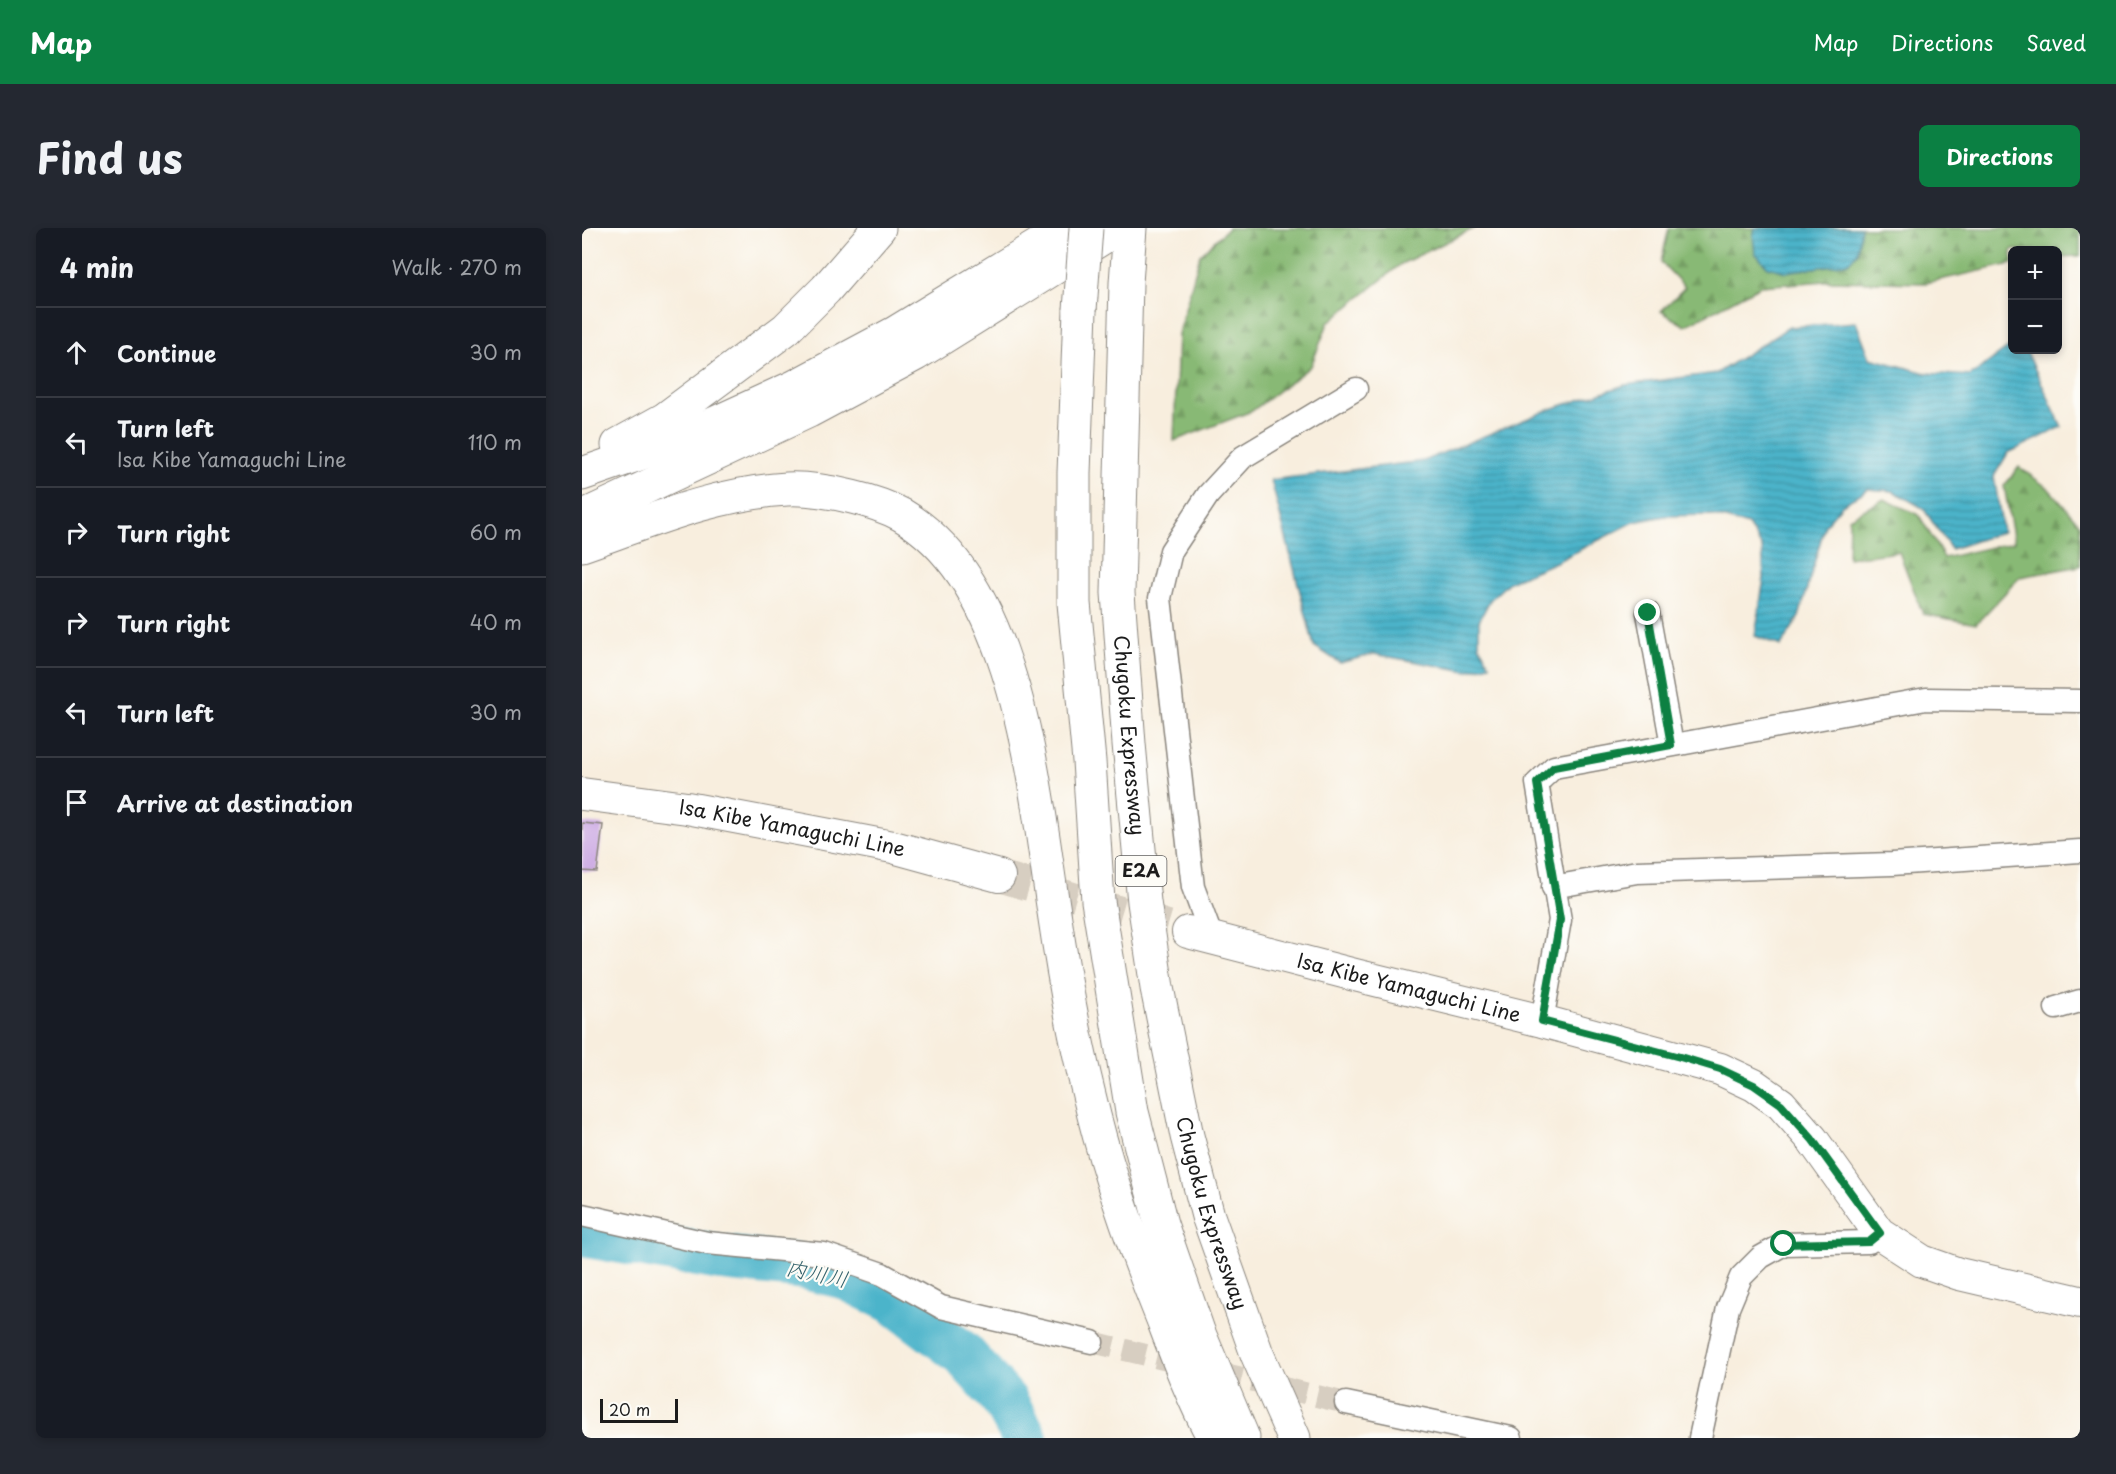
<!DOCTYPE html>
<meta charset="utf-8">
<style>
:root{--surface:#171b24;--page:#242831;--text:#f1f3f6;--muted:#9ea1a6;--line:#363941;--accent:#0b8043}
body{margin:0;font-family:"Playpen Sans","Klee One",sans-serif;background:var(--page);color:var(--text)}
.controls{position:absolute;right:18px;top:18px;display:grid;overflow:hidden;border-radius:9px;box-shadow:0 3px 9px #0003}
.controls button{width:54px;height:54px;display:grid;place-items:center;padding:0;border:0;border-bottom:2px solid var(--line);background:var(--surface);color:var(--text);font:30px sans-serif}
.scale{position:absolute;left:18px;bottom:15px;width:78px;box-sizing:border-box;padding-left:6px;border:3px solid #1c1c1c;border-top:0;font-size:16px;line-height:21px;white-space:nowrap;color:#1c1c1c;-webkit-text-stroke:4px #fdfcf7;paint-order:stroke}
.stop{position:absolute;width:18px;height:18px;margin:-14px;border:4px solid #0b8043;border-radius:50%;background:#fff}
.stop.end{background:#0b8043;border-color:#fff;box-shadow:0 2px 6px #0008}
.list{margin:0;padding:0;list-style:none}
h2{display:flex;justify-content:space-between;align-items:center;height:78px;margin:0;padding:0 24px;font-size:26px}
h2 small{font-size:20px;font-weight:400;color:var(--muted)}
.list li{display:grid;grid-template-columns:39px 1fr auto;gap:18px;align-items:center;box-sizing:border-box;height:90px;padding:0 24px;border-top:2px solid var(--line)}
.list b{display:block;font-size:22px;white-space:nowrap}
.list p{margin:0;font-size:20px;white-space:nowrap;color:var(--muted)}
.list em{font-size:20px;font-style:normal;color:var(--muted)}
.icon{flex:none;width:33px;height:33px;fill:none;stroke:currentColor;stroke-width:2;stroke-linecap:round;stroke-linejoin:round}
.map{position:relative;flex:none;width:1498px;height:1210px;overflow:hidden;border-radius:9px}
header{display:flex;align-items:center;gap:36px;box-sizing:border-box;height:84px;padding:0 30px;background:var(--accent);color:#fff}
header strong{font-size:28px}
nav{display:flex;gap:33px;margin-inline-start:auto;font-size:21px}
.intro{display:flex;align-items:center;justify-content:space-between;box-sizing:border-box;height:144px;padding:0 36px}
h1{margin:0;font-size:42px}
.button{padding:15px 27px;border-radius:9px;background:var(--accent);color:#fff;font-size:21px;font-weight:700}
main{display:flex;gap:36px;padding:0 36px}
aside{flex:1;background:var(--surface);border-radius:9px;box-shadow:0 3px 9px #0003}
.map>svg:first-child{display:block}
</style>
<header>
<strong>Map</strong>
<nav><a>Map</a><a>Directions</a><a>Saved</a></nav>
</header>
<div class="intro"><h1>Find us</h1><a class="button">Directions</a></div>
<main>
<aside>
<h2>4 min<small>Walk · 270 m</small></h2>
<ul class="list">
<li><svg class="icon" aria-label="ahead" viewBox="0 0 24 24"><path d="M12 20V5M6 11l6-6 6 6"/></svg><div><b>Continue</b></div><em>30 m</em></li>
<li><svg class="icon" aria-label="left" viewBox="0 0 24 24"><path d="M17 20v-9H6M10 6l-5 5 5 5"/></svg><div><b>Turn left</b><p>Isa Kibe Yamaguchi Line</p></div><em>110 m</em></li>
<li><svg class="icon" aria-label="right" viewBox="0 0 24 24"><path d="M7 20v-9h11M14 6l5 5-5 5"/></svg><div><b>Turn right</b></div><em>60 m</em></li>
<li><svg class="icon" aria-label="right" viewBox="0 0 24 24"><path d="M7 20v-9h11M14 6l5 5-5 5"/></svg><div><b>Turn right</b></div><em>40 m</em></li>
<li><svg class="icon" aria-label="left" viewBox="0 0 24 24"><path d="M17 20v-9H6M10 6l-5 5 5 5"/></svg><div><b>Turn left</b></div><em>30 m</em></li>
<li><svg class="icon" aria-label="arrive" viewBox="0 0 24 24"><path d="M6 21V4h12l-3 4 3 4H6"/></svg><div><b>Arrive at destination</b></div></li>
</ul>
</aside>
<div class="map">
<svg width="1498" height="1210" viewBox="0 0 1498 1210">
<defs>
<pattern id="forest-firs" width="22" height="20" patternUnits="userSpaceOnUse" patternTransform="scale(1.5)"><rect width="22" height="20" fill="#88b974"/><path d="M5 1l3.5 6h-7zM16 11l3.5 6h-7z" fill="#759e64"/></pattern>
<pattern id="water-rules" width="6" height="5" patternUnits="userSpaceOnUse" patternTransform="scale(1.5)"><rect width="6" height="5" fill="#4cb4ca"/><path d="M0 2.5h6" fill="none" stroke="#3e92a3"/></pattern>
</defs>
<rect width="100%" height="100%" fill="#fdfcf7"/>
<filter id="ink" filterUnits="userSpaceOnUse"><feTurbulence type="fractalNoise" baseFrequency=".0167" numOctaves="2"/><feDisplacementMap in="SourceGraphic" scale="12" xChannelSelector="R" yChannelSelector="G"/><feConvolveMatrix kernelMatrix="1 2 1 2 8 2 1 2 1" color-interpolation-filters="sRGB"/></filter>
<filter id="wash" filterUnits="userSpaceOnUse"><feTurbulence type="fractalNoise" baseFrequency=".008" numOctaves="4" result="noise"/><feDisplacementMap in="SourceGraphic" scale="24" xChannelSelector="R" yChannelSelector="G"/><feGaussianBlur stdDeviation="1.35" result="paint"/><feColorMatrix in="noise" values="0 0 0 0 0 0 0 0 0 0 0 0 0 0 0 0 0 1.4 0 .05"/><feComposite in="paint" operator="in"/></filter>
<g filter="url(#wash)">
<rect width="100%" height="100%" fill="#f8eede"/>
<!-- forest -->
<path fill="url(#forest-firs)" stroke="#526a48" stroke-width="1.5" d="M646,0H893L819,36L746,95L729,138L670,183L592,213L596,106L618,27Z
M1087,0H1498V28L1476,29V22H1430V36L1344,55L1244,53L1178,58L1103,98L1079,83L1103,59L1079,34Z
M1437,239L1466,260L1498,296V338L1438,349L1394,396L1341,386L1317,324L1266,330L1267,290L1302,271L1337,287L1362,330L1432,314L1422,258Z"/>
<!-- water -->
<path fill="url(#water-rules)" stroke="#346873" stroke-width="1.5" d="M1173,0H1279L1275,25L1266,35L1204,44L1186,39L1173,25L1171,8Z
M1274,94L1288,130L1344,145L1388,148L1430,117V122H1444L1480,199L1426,225L1412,248L1421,304L1369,321L1341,280L1311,263L1286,261L1260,277L1243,297L1217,389L1199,418L1173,408L1182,350L1180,319L1166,297L1128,287L1083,288L1052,294L974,334L927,354L908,372L897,393V417L908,437L884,443L792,426L758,435L732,418L689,252L841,233L966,182L1043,157L1135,145L1207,99Z"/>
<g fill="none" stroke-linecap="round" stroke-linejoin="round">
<!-- river -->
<path stroke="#4cb4ca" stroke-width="46" d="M0,1006L139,1030L223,1039L261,1048L311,1073L380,1125L423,1173L443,1210"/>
</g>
<g id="blocks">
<!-- building -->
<path fill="#c9a4e2" d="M0,595L21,597L15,644L0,643Z"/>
</g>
</g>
<g filter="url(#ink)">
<use href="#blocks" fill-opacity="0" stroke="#8a857d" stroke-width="1.5"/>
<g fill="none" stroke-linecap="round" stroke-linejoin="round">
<!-- street-tunnel -->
<path stroke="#d7cec1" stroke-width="22" stroke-dasharray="22 11" stroke-linecap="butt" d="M510,1114L764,1175"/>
<!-- secondary-tunnel -->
<path stroke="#d7cec1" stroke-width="32" stroke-dasharray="32 16" stroke-linecap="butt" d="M417,648L606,704"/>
<defs>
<path id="street" d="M1066,385L1090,517
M971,659L1055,644L1310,636L1498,623
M630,710L611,659L578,370L589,323L626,267L661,229L774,161
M1474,780L1498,773
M960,793L978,692L955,555L972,539L1344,471L1498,473
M0,987L125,1015L242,1026L300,1046L359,1079L510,1114
M764,1175L929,1210
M1118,1210L1146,1080L1159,1049L1179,1029L1202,1016L1287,1014L1297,1005"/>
<g id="secondary">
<path id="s1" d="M0,566L105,580L311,619L417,648"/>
<path id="s2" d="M606,704L773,747L960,793L1138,841L1172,857L1199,876L1230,911L1297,1005L1320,1020L1340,1033L1377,1046L1498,1074"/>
</g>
<g id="highway">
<path id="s3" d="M548,0L544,55L536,365L547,516L562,674L575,760L605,908L626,988L675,1126L712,1210"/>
<path d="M498,82L492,245V375L507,533L516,673L550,884L579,996L616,1103L661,1210"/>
<path d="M36,217L83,191L204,101L244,61L297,0"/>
<path d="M0,246L92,214L212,159L313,105L485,0"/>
<path d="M0,289L227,183L334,126L536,0"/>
<path d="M0,317C66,294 134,265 205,261C226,260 249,264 270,269C287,273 305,279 320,287C437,355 453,564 472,684C481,745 492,807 507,867C525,945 552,1020 582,1094C597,1134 612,1173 632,1210"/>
</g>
</defs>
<!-- street casing -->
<use href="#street" stroke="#8a857d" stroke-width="25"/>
<!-- secondary casing -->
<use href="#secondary" stroke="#8a857d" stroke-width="34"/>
<!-- highway casing -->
<use href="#highway" stroke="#8a857d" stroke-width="35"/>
<!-- street -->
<use href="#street" stroke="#fff" stroke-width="22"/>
<!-- secondary -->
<use href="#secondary" stroke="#fff" stroke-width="32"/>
<!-- highway -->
<use href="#highway" stroke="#fff" stroke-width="33"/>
<defs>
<path id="highway-bridge" d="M498,82L504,0"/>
</defs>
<!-- highway-bridge casing -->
<use href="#highway-bridge" stroke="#8a857d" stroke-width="35" stroke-linecap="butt"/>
<!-- highway-bridge -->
<use href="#highway-bridge" stroke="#fff" stroke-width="33"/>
</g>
</g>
<g fill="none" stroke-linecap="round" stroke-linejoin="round" filter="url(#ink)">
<!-- route -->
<path stroke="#0b8043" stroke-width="8" d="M1066,385L1089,517L972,539L955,555L978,692L960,793L1098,829L1138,841L1172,857L1199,876L1230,911L1298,1005L1287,1014L1202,1016"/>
</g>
<g text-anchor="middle" stroke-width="4.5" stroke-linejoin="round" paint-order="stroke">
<!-- shield labels -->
<rect fill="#fdfcf7" stroke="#605f5e" stroke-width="1.5" x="533.5" y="628" width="51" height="30" rx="4.5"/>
<g font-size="18" font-weight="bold" fill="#1c1c1c">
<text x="559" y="649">E2A</text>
</g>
<!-- street labels -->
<g font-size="20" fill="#1c1c1c" stroke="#fdfcf7">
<text dy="7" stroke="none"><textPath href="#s3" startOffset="508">Chugoku Expressway</textPath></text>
<text dy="7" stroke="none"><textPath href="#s1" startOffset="213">Isa Kibe Yamaguchi Line</textPath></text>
<text dy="7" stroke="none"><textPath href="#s2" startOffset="228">Isa Kibe Yamaguchi Line</textPath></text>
<text dy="7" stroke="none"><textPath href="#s3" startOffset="994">Chugoku Expressway</textPath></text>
</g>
<!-- water labels -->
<g font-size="21" font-style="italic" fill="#32606a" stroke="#fdfcf7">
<text transform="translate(235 1046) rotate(12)" y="7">内川川</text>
</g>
</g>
</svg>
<div class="controls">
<button>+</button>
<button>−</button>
</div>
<div class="scale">20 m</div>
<div class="stop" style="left:1202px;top:1016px"></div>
<div class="stop end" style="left:1066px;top:385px"></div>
</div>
</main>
